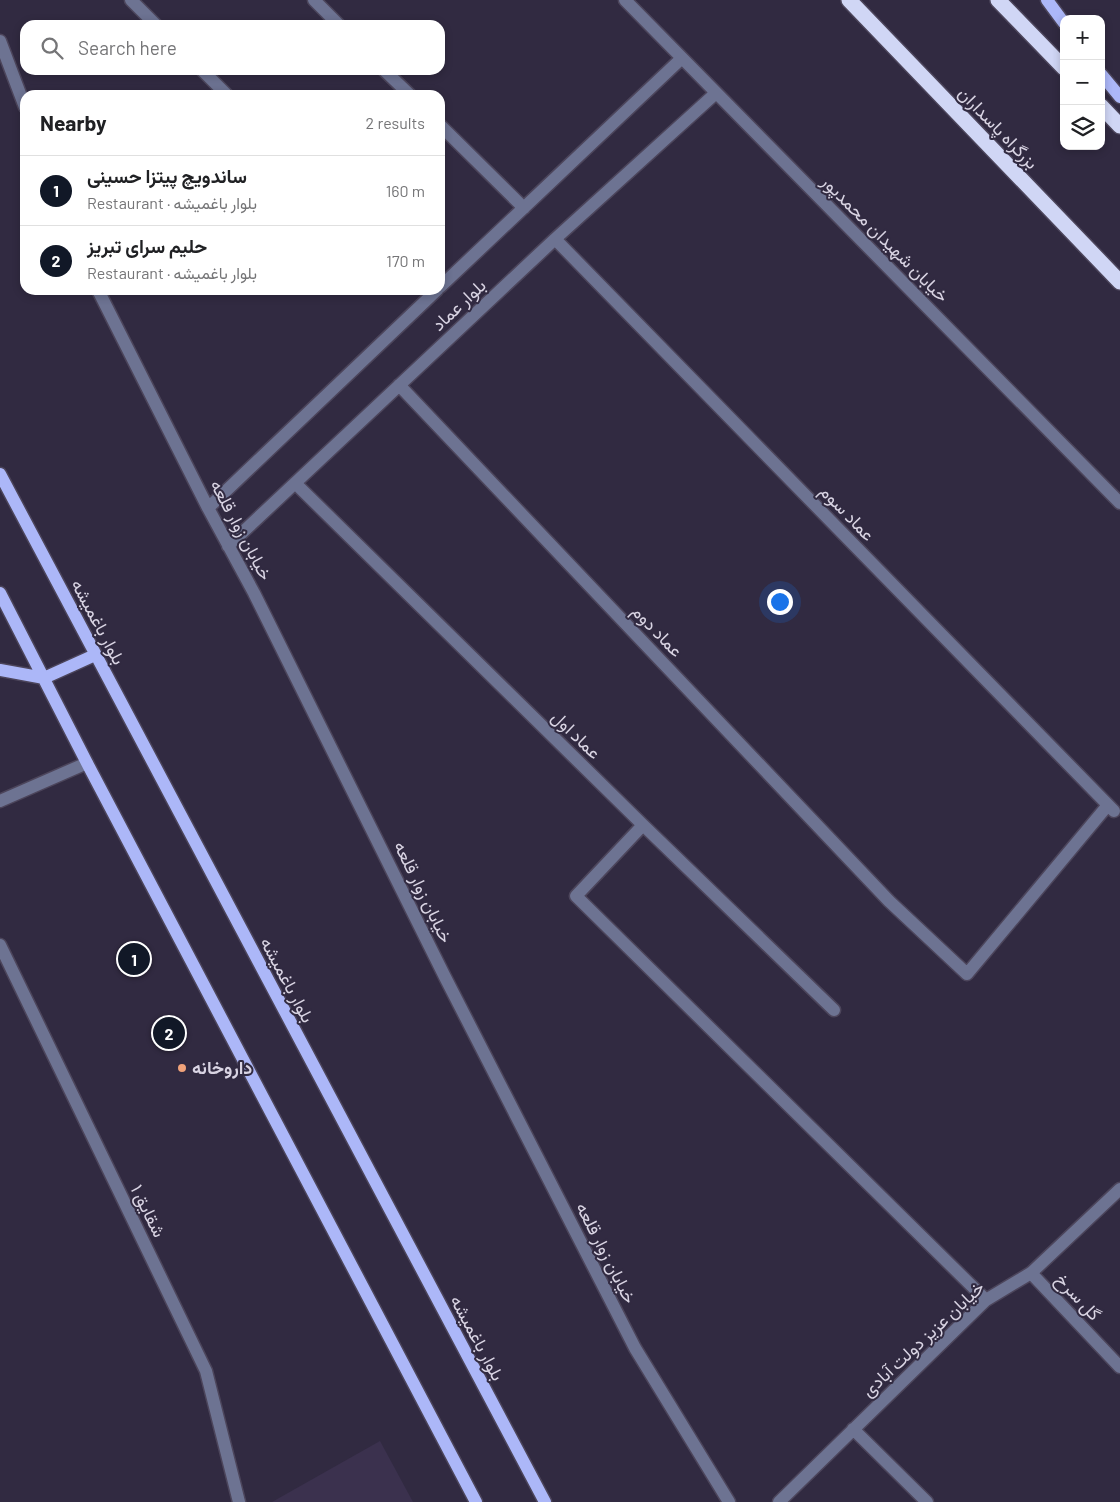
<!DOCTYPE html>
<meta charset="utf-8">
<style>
:root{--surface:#fff;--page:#f6f6f6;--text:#202124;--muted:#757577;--line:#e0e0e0;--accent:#111827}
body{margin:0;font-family:Barlow,Vazirmatn,sans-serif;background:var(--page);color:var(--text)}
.controls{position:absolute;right:15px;top:15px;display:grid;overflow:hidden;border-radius:10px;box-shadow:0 2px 8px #0003}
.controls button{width:45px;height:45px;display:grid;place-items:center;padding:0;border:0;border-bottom:1px solid var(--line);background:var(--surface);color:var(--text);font:25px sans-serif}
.you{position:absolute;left:779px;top:601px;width:18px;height:18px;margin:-12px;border:4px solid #fff;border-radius:50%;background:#1a73e8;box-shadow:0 0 0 8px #1a73e833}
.badge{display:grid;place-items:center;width:32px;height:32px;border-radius:50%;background:var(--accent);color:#fff;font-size:16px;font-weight:700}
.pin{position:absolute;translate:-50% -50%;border:2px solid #fff;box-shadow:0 1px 5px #0006}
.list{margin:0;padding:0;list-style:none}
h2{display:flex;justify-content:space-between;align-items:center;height:65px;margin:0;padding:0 20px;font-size:21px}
h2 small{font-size:16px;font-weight:400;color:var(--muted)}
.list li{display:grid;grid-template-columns:32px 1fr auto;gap:15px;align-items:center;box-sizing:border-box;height:70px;padding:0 20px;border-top:1px solid var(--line)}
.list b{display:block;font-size:19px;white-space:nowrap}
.list p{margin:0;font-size:16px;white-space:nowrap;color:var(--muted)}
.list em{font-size:16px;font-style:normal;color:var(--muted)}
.icon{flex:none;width:28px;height:28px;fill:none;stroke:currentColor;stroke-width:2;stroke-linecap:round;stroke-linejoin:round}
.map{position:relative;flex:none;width:1120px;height:1502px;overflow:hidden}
.search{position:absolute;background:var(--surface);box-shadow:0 2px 8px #0003;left:20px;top:20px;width:425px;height:55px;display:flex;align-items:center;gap:12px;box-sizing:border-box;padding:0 18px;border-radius:15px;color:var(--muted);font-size:19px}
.panel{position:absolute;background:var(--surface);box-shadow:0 2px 8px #0003;left:20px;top:90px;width:425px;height:205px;border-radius:15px}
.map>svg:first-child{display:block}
</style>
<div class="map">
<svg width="1120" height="1502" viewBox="0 0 1120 1502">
<rect width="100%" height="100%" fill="#312a41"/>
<!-- built -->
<path fill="#3b314e" d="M380,1441L413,1502H272Z"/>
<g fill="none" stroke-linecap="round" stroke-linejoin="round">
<defs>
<path id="minor" d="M131,0L156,25
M314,0L339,25
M625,0L1120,503
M0,41L25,107
M202,70L227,95
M384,70L410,95
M440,125L524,208
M555,239L1114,811
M440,287L682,58
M98,290L208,508L254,593L445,977L635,1348L729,1502
M399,385L889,901L967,974L1108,805
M295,483L643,825L834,1010
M208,508L437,290
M228,546L555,239L716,93
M0,801L87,763
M643,825L576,896L986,1300
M0,945L206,1371L239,1502
M1031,1273L1120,1367
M853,1429L927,1502
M779,1502L986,1300L1031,1273L1120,1189"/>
<path id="major" d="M1047,0L1064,23
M1101,74L1120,97
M0,474L545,1502
M0,593L87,763L476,1502
M0,670L44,678L95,655"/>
<path id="highway" d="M849,0L1120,282
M998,0L1064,68
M1101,106L1120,126"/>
</defs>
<!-- minor casing -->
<use href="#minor" stroke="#4c455b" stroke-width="15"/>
<!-- major casing -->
<use href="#major" stroke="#4c455b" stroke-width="15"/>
<!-- highway casing -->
<use href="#highway" stroke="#4c455b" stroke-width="18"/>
<!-- minor -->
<use href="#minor" stroke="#6d7392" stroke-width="12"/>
<!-- major -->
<use href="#major" stroke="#acb7f8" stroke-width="12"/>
<!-- highway -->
<use href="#highway" stroke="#d0d6f5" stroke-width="15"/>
</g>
<!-- markers -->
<circle fill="#f0a27a" stroke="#312a41" stroke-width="2" cx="182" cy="1068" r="5"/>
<g text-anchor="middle" stroke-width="4" stroke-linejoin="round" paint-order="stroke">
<!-- street labels -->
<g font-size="18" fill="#d9d4e3" stroke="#312a41">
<text transform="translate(998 128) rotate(46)" y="6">بزرگراه پاسداران</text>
<text transform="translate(885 239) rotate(45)" y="6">خیابان شهیدان محمدپور</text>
<text transform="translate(459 305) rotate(-43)" y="6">بلوار عماد</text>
<text transform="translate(847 513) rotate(46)" y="6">عماد سوم</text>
<text transform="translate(241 530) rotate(62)" y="6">خیابان زوار قلعه</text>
<text transform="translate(98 622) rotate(62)" y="6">بلوار باغمیشه</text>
<text transform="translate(657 631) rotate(46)" y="6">عماد دوم</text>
<text transform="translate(576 735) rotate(44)" y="6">عماد اول</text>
<text transform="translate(423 892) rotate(64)" y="6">خیابان زوار قلعه</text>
<text transform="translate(287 980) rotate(62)" y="6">بلوار باغمیشه</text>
<text transform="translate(148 1211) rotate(64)" y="6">شقایق ۱</text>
<text transform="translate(606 1253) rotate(63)" y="6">خیابان زوار قلعه</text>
<text transform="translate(1078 1297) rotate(47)" y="6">گل سرخ</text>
<text transform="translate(477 1338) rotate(62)" y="6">بلوار باغمیشه</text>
<text transform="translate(923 1339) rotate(-43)" y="6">خیابان عزیز دولت آبادی</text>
</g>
<!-- poi labels -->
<g font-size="18" font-weight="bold" fill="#d9d4e3" stroke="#312a41" text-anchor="start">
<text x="192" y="1074">داروخانه</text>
</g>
</g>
</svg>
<div class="controls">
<button>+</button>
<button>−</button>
<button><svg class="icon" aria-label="layers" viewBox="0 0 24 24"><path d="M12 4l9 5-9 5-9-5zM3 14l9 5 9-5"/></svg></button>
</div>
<div class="you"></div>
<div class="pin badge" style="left:134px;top:959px">1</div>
<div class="pin badge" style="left:169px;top:1033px">2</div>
<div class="search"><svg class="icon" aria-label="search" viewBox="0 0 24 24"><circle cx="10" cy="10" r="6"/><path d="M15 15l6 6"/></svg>Search here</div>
<section class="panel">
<h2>Nearby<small>2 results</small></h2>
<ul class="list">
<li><span class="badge">1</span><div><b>ساندویچ پیتزا حسینی</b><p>Restaurant · بلوار باغمیشه</p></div><em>160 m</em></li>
<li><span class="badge">2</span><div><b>حلیم سرای تبریز</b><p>Restaurant · بلوار باغمیشه</p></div><em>170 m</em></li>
</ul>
</section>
</div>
